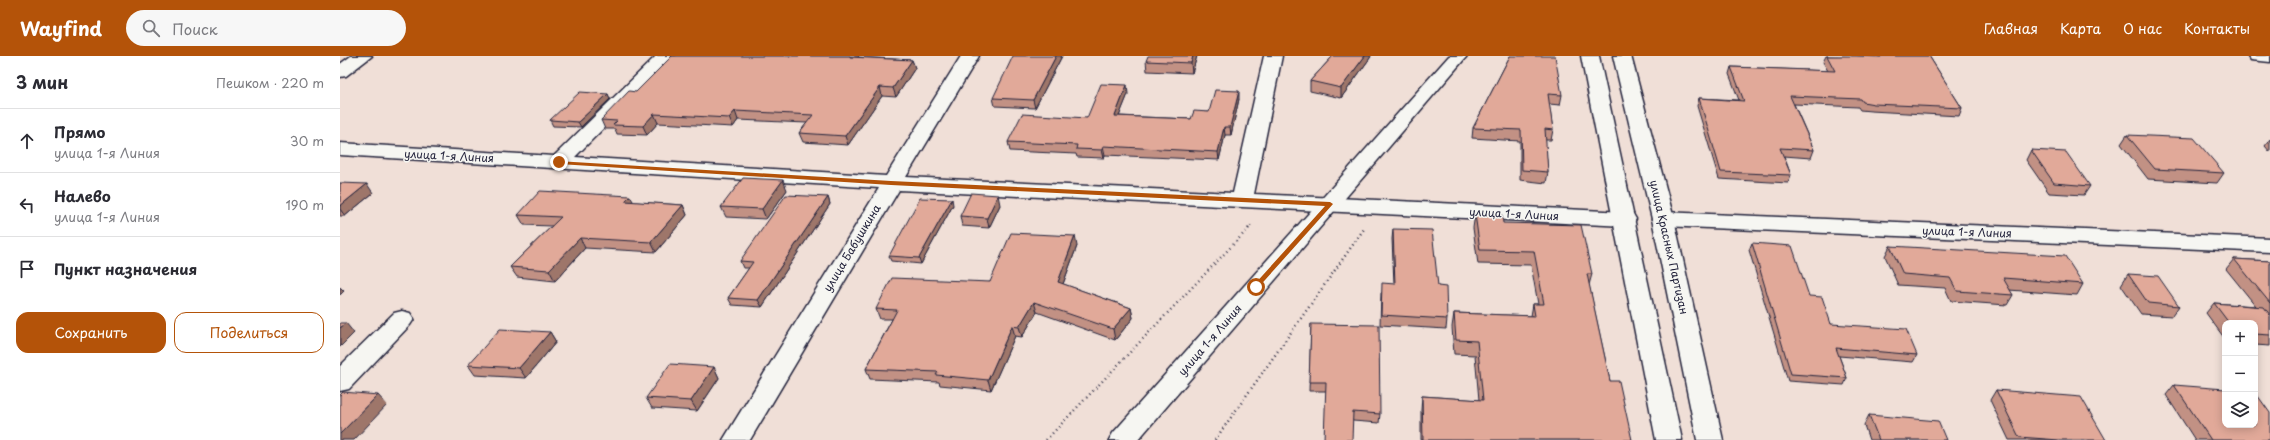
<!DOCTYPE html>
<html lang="ru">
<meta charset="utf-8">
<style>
:root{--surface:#fff;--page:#f7f7f7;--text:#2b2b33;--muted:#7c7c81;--line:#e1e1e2;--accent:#b45309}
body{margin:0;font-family:"Playpen Sans",sans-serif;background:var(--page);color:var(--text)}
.controls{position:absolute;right:12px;bottom:12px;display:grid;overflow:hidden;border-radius:8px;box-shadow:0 2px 10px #0003}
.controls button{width:36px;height:36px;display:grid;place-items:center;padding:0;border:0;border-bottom:1px solid var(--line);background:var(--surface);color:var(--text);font:20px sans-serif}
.stop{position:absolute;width:12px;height:12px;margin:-9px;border:3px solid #b45309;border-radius:50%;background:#fff}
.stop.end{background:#b45309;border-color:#fff;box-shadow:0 1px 4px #0008}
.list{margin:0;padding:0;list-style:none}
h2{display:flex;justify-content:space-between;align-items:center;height:52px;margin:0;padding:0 16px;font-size:17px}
h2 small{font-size:13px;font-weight:400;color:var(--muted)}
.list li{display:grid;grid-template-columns:26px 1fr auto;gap:12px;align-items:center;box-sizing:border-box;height:64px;padding:0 16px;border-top:1px solid var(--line)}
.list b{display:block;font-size:15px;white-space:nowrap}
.list p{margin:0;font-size:13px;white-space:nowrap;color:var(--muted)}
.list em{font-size:13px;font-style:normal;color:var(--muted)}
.actions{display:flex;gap:8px;padding:12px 16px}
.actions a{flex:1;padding:9px 0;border:1px solid var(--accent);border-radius:12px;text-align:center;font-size:14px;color:var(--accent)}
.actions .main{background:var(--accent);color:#fff}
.icon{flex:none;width:22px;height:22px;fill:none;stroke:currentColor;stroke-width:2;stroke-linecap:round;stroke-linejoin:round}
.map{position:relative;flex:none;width:1930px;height:384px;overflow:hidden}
header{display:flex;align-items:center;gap:24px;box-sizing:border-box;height:56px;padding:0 20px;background:var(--accent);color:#fff}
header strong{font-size:19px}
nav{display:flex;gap:22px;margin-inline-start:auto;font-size:14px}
.search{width:280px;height:36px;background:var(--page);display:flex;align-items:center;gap:10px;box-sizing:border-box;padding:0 14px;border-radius:22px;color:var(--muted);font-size:15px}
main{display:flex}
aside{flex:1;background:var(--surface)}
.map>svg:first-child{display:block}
</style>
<header>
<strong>Wayfind</strong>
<div class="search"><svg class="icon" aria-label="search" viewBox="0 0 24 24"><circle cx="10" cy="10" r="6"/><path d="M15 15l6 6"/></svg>Поиск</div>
<nav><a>Главная</a><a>Карта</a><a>О нас</a><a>Контакты</a></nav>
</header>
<main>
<aside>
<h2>3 мин<small>Пешком · 220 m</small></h2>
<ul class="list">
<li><svg class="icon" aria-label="ahead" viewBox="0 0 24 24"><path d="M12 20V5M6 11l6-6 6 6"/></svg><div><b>Прямо</b><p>улица 1-я Линия</p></div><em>30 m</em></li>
<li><svg class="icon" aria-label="left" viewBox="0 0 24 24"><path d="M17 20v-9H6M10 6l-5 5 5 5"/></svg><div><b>Налево</b><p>улица 1-я Линия</p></div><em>190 m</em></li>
<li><svg class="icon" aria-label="arrive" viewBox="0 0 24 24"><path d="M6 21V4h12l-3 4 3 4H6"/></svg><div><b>Пункт назначения</b></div></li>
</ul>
<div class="actions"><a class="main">Сохранить</a><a>Поделиться</a></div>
</aside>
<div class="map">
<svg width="1930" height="384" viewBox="0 0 1930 384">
<rect width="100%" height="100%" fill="#f0dfd7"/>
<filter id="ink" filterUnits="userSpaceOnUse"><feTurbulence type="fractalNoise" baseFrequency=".025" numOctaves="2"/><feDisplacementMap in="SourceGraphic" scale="8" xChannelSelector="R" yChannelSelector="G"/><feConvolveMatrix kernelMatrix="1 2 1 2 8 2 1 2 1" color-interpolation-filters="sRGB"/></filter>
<g filter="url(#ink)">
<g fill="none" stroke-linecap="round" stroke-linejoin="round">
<defs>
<path id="street" d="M11,0H32L6,20L0,21V8Z
M316,0H335L235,101L546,120L621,0H639L566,121L893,137L924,0H942L914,138L1285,156L1293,158L1296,163L1293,168L1285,170L559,134L410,384H383L539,132L0,99V87L214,100Z
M1908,0H1930V6L1911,4Z
M1323,156L1930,182V196L1323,170L1315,168L1312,163L1315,158Z
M62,255L70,257L74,263L70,269L9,333L0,335V310L54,257Z"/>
<path id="secondary" d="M1109,0H1127L798,384H769L773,377Z"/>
<path id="highway" d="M1241,0H1259L1342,384H1316Z
M1273,0H1291L1334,163L1383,384H1357L1312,163Z"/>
</defs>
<!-- street casing -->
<use href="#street" stroke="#22223b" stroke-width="3"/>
<!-- secondary casing -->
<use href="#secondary" stroke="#22223b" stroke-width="3"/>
<!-- highway casing -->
<use href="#highway" stroke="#22223b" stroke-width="3"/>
<!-- path-far1 -->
<path stroke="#22223b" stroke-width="2" stroke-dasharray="1 2.5" stroke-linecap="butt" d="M908,173L912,168"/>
<!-- path -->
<path stroke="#22223b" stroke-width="2.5" stroke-dasharray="1 3.5" stroke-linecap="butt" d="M706,384L909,172
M875,384L1024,173"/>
<!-- street -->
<use href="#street" fill="#f6f6f2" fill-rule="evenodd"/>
<!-- secondary -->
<use href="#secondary" fill="#f6f6f2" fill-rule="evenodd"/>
<!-- highway -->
<use href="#highway" fill="#f6f6f2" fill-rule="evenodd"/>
</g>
<!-- wall -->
<path fill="#c29184" stroke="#22223b" d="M332,0H519L518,1L572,4L575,12L556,41L542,40L508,89L463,86L459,77L467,67L398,64L393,71L318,67L307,79L277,78L275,73H265L261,64L296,36Z
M722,0L695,52L655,50L653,42Z
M857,0L852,17L807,15L806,5Z
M993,0H1031L1030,2L1001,42L970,35V25Z
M1170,0L1222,39L1220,49L1209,48L1213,74L1211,84H1205L1208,116L1206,127L1180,124V85L1132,82L1133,72Z
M1486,0L1536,1V0H1589L1622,52L1619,60L1531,55L1520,54L1518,51L1454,48L1474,94L1471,102L1444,100L1451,119L1448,127L1379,123L1357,50L1359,42L1399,44L1389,18L1391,11L1488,15L1483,6Z
M268,38L270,43L241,71L213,70L210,64Z
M788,38L779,60L851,63L899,43L891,79H885L879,104L765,99L764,102L737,101L736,98L670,95L668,86L747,62Z
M1787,79L1884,117L1877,127L1808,123L1781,88Z
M1930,83V96L1925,90Z
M1691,94L1750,130L1744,139L1709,137L1686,104Z
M0,127L33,137L5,160H0Z
M447,134L426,163L386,161L381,151Z
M488,141L490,148L422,251L392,249L388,242L409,212H403L400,205Z
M294,146L343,149L347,159L316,196L245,192L215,225L177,221L170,211L212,170L184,169L178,159Z
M613,149L581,208L551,205L549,200Z
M660,149L649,172L622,170L620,160Z
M1135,158L1163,167L1252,218L1249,229L1270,325L1292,384H1081V354L1082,340L1139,344L1135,299L1114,298L1112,271L1114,257L1191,260L1193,248H1198L1191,209L1138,208L1133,172Z
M1053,173L1098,230L1107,263L1106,273L1040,269L1041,237L1054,228L1052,183Z
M1412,187L1469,240L1491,268L1577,299L1573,306L1499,300L1507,322L1504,329L1448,325L1409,194Z
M737,190L723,228L791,252L793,262L775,284L697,256L682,281L675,280L651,334L600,329L599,326L530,323L526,313L552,263H540L536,253L650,226Z
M1550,190L1743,228L1737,239L1669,234L1673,239L1667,249L1611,245L1605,232L1558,229L1545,200Z
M1894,203L1930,205V290L1915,289V267H1885V283L1866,257L1874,247L1916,250L1886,213Z
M1788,218L1839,250L1832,260L1801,258L1781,229Z
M971,268L1040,358L1039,367L1013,365L986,335H969Z
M210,276L216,286L186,322L135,319L128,309Z
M374,311L379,322L357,355L312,352L306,342Z
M1834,329L1930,384H1855L1826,339Z
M1656,334L1766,384H1669L1650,344Z
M1529,359L1606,384H1529L1524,369Z"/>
<!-- shaded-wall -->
<path fill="#9e766b" stroke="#22223b" d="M716,0H722L695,52L693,44Z
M853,0H857L852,17L851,7Z
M1025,0H1031L1030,2L1001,42V32Z
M572,4L575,12L556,41L553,32Z
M787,29L788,38L776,68L775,60Z
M540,31L542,40L508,89L505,80Z
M899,35V43L891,79L890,71Z
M268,38L270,43L241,71L238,66Z
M395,55L398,64L393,71L389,62Z
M314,58L318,67L307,79L303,70Z
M884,71L885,79L879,104L878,96Z
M763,90L765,99L764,102L762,94Z
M443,124L447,134L426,163L422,153Z
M27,128L33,137L5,160L0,153V150Z
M658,139L660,149L649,172L647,162Z
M290,140L296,150L285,145Z
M488,141L490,148L422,251L418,244Z
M612,143L613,149L581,208L579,202Z
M343,149L347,159L316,196L311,186Z
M735,180L737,190L720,236L718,226Z
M240,182L245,192L215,225L209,214Z
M0,231L4,235L0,239Z
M694,246L697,256L682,281L679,271Z
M791,252L793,262L775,284L773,273Z
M6,267L14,277L0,291V272Z
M672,270L675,280L651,334L648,324Z
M210,276L216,286L186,322L179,312Z
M374,311L379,322L357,355L351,345Z
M38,339L47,349L14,384H0V378Z"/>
<!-- building -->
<path fill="#e1a999" stroke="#22223b" d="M332,0H510V1L572,4L553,32L540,31L505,80L459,77L473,59L395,55L389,62L314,58L303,70L273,69L277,65L261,64L289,35L296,36Z
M673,0H716L693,44L653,42Z
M808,0H853L851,7L806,5Z
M993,0H1025L1001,32L970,25Z
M1170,0H1215L1222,39L1208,38L1213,74L1205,73L1208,116L1182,114L1181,74L1133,72Z
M1487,0H1516L1541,1V0H1589L1622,52L1534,48L1523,46L1521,43L1450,40L1474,94L1440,92L1451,119L1381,116L1359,42L1404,45L1391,11L1495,15Z
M761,28L787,29L775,60L851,63L854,55L869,56L875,34L899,35L890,71H884L878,96L763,90L762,94L736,93L737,89L668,86L682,58L747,62Z
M240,36L268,38L238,66L210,64Z
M1787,79L1854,82L1884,117L1815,113Z
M1691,94L1726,96L1750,130L1714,127Z
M403,122L443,124L422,153L381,151Z
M0,127L27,128L0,150Z
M200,135L290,140L285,145L343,149L311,186L240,182L209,214L170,211L221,161L178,159Z
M631,137L658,139L647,162L620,160Z
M446,139L488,141L418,244L388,242L413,206L400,205Z
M580,142L612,143L579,202L549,200Z
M1135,158L1162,159L1163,167L1241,169L1252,218H1247L1270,325H1279L1292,384H1083L1082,340L1143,344L1137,285L1116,284L1114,257L1195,260L1193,248H1204L1194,195L1140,194Z
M1053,173L1092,174L1098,230L1106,231L1107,263L1041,259L1042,227L1055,228Z
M671,177L735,180L718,226L791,252L773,273L694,246L679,271L672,270L648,324L596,319L598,316L526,313L557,254L536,253L552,222L650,226Z
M1412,187L1452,190L1469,240L1482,241L1491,268L1566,273L1577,299L1496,292L1507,322L1451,318Z
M1550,190L1725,200L1743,228L1663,222L1673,239L1617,235L1610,222L1563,218Z
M1894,203L1930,205V247Z
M1788,218L1818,220L1839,250L1808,247Z
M1874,247L1924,251L1930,259V279L1915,278V267H1889Z
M0,267H6L0,272Z
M971,268L1039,269L1040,358L1013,356L1012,384H984L986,326H969Z
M160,273L210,276L179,312L128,309Z
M330,308L374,311L351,345L306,342Z
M1834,329L1885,333V369H1915V336L1930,357V384H1871Z
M1656,334L1741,341L1766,384H1719L1679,381Z
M3,336L38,339L0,378V339Z
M1529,359L1598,365L1606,384H1539Z"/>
</g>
<!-- route -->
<path fill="#b45309" d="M217,105L551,125L990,146L993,148L916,234L912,231L913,230L985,150L551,129L219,108Z"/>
<g text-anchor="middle" stroke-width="3" stroke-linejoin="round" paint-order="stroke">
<!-- street labels -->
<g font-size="11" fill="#22223b" stroke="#f6f6f2">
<text transform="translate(109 100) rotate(3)" y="4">улица 1-я Линия</text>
<text transform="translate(1174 158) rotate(3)" y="4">улица 1-я Линия</text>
<text transform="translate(1627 176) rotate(2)" y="4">улица 1-я Линия</text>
<text transform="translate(1329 191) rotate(77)" y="4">улица Красных Партизан</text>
<text transform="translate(512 192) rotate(-59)" y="4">улица Бабушкина</text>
<text transform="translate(870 284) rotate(-49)" y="4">улица 1-я Линия</text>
</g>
</g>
</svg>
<div class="controls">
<button>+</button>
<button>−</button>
<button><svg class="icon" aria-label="layers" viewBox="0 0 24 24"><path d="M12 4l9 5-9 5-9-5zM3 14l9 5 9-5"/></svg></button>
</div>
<div class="stop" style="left:916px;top:231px"></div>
<div class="stop end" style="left:219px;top:106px"></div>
</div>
</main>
